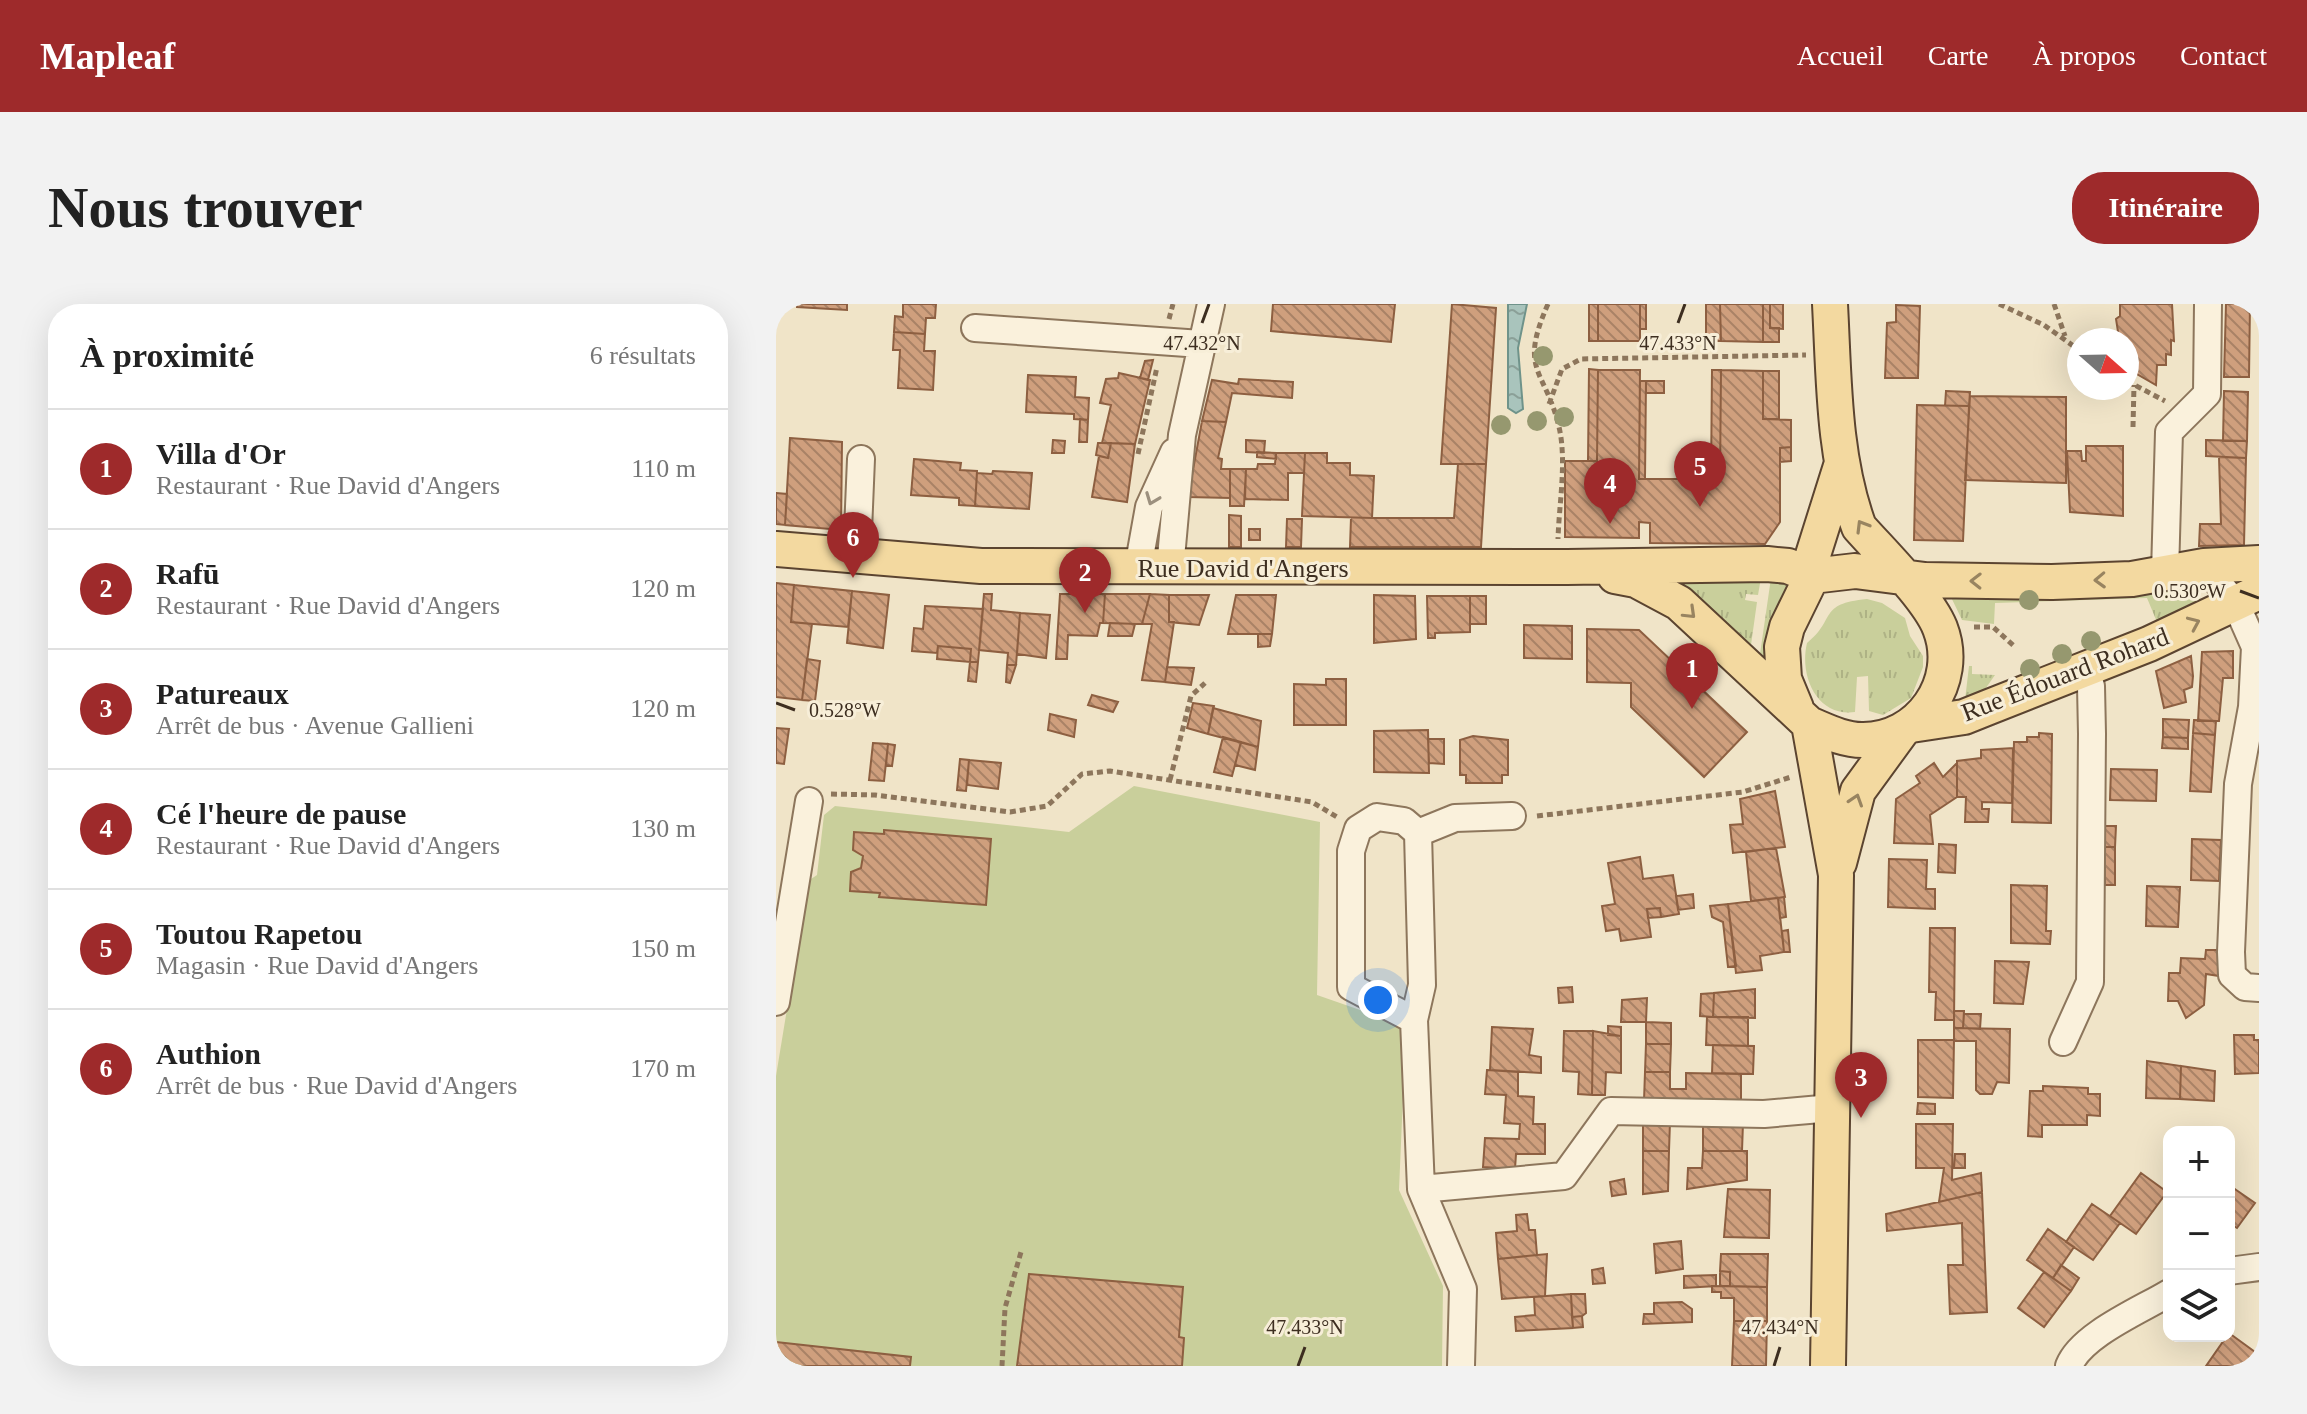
<!DOCTYPE html>
<html lang="fr">
<meta charset="utf-8">
<style>
:root{--surface:#fff;--page:#f2f2f2;--text:#222;--muted:#767676;--line:#e0e0e0;--accent:#9e2a2b}
body{margin:0;font-family:Georgia,serif;background:var(--page);color:var(--text)}
.controls{position:absolute;right:24px;bottom:24px;display:grid;overflow:hidden;border-radius:16px;box-shadow:0 8px 32px #0002}
.controls button{width:72px;height:72px;display:grid;place-items:center;padding:0;border:0;border-bottom:2px solid var(--line);background:var(--surface);color:var(--text);font:40px sans-serif}
.compass{position:absolute;left:1291px;top:24px;width:72px;height:72px;border-radius:50%;background:var(--surface);box-shadow:0 8px 32px #0002;rotate:110deg}
.you{position:absolute;left:602px;top:696px;width:28px;height:28px;margin:-20px;border:6px solid #fff;border-radius:50%;background:#1a73e8;box-shadow:0 0 0 12px #1a73e833}
.badge{display:grid;place-items:center;width:52px;height:52px;border-radius:50%;background:var(--accent);color:#fff;font-size:26px;font-weight:700}
.pin{position:absolute;translate:-50% -66px;filter:drop-shadow(0 2px 4px #0008)}
.pin::after{content:'';position:absolute;top:42px;width:28px;height:24px;background:inherit;clip-path:polygon(0 0,100% 0,50% 100%)}
.list{margin:0;padding:0;list-style:none}
h2{display:flex;justify-content:space-between;align-items:center;height:104px;margin:0;padding:0 32px;font-size:34px}
h2 small{font-size:26px;font-weight:400;color:var(--muted)}
.list li{display:grid;grid-template-columns:52px 1fr auto;gap:24px;align-items:center;box-sizing:border-box;height:120px;padding:0 32px;border-top:2px solid var(--line)}
.list b{display:block;font-size:30px;white-space:nowrap}
.list p{margin:0;font-size:26px;white-space:nowrap;color:var(--muted)}
.list em{font-size:26px;font-style:normal;color:var(--muted)}
.icon{flex:none;width:44px;height:44px;fill:none;stroke:currentColor;stroke-width:2;stroke-linecap:round;stroke-linejoin:round}
.map{position:relative;flex:none;width:1483px;height:1062px;overflow:hidden;border-radius:32px}
header{display:flex;align-items:center;gap:48px;box-sizing:border-box;height:112px;padding:0 40px;background:var(--accent);color:#fff}
header strong{font-size:38px}
nav{display:flex;gap:44px;margin-inline-start:auto;font-size:28px}
.intro{display:flex;align-items:center;justify-content:space-between;box-sizing:border-box;height:192px;padding:0 48px}
h1{margin:0;font-size:56px}
.button{padding:20px 36px;border-radius:32px;background:var(--accent);color:#fff;font-size:28px;font-weight:700}
main{display:flex;gap:48px;padding:0 48px}
aside{flex:1;background:var(--surface);border-radius:32px;box-shadow:0 8px 32px #0002}
.map>svg:first-child{display:block}
</style>
<header>
<strong>Mapleaf</strong>
<nav><a>Accueil</a><a>Carte</a><a>À propos</a><a>Contact</a></nav>
</header>
<div class="intro"><h1>Nous trouver</h1><a class="button">Itinéraire</a></div>
<main>
<aside>
<h2>À proximité<small>6 résultats</small></h2>
<ul class="list">
<li><span class="badge">1</span><div><b>Villa d'Or</b><p>Restaurant · Rue David d'Angers</p></div><em>110 m</em></li>
<li><span class="badge">2</span><div><b>Rafū</b><p>Restaurant · Rue David d'Angers</p></div><em>120 m</em></li>
<li><span class="badge">3</span><div><b>Patureaux</b><p>Arrêt de bus · Avenue Gallieni</p></div><em>120 m</em></li>
<li><span class="badge">4</span><div><b>Cé l'heure de pause</b><p>Restaurant · Rue David d'Angers</p></div><em>130 m</em></li>
<li><span class="badge">5</span><div><b>Toutou Rapetou</b><p>Magasin · Rue David d'Angers</p></div><em>150 m</em></li>
<li><span class="badge">6</span><div><b>Authion</b><p>Arrêt de bus · Rue David d'Angers</p></div><em>170 m</em></li>
</ul>
</aside>
<div class="map">
<svg width="1483" height="1062" viewBox="0 0 1483 1062">
<defs>
<pattern id="grass-tufts" width="24" height="20" patternUnits="userSpaceOnUse" patternTransform="scale(2)"><rect width="24" height="20" fill="#c9cf9b"/><path d="M3 7l-1-3M5 7V3M7 7l1-3M15 17l-1-3M17 17v-4M19 17l1-3" fill="none" stroke="#aeb285"/></pattern>
<pattern id="water-ripples" width="26" height="14" patternUnits="userSpaceOnUse" patternTransform="scale(2)"><rect width="26" height="14" fill="#a9c4bc"/><path d="M2 4q2-2 4 0t4 0M15 11q2-2 4 0t4 0" fill="none" stroke="#8ba098"/></pattern>
<pattern id="building-back-hatch" width="6" height="6" patternUnits="userSpaceOnUse" patternTransform="scale(2)"><rect width="6" height="6" fill="#cf9f7d"/><path d="M-1 5l2 2M0 0l6 6M5-1l2 2" fill="none" stroke="#a98266"/></pattern>
</defs>
<rect width="100%" height="100%" fill="#f0e4c8"/>
<!-- grass -->
<path fill="url(#grass-tufts)" d="M996,267L1015,273L992,333L988,354L984,350Z
M986,268L982,291L970,290L969,296L981,298L975,341L903,278Z
M1413,275L1425,297L1381,318L1371,294L1219,299L1218,320L1186,316L1174,291Z
M1091,295L1106,299L1129,314L1134,332L1147,352V363L1135,394L1107,411L1093,407L1092,372L1081,373L1079,408C1041,413 1023,372 1031,339C1061,315 1041,300 1091,295Z
M1193,362H1196V370L1219,371L1205,391L1189,396Z"/>
<!-- pitch -->
<path fill="#c9cf9b" d="M358,482L544,518L541,691L630,722L623,886L667,982L666,1062H0V772L32,577L41,571L48,511L59,502L293,528Z"/>
<!-- water -->
<path fill="url(#water-ripples)" stroke="#6f938a" stroke-width="2" d="M732,0H751L742,44L747,105L740,109L732,104Z"/>
<!-- building -->
<path fill="url(#building-back-hatch)" stroke="#8d5f41" stroke-width="2" d="M21,0H71V6L21,3Z
M127,0H160L159,14H150L149,30L118,28L119,12L127,13Z
M497,0H619L615,38L495,27Z
M676,0L720,4L710,160H665Z
M813,0H822V37H813Z
M822,0H864V37H822Z
M864,0H870V25H864Z
M930,0H944L945,37H930Z
M944,0H987V38L945,37Z
M987,0H994V24H1003V38H987Z
M994,0H1007V25L994,24Z
M1344,0H1396L1398,37L1395,36V51L1390,50V61H1381L1380,81L1352,65L1351,36H1340L1343,34L1340,15L1344,12Z
M1450,0H1474L1473,73H1448Z
M1120,1L1144,2L1142,74H1109L1111,19L1120,18Z
M118,28L149,30L148,47H159L157,86L122,84L124,46H117Z
M377,56L372,76L364,74L369,57Z
M813,65L822,66L821,157H812Z
M822,66H864L863,175H944L945,66L987,67V115L1015,116V143L1004,144V218L989,240L874,239V219L863,218V234L789,233V157H821Z
M936,66H945L944,175H935Z
M987,67H1003V115H987Z
M343,69L374,76L359,140L326,139L335,101L324,99L330,75L342,74Z
M252,71L300,73L299,93L313,94L312,116L298,115V110L250,108Z
M463,75L517,78L516,94L456,89L450,118L426,117L436,76L462,80Z
M864,77H870L869,175H863Z
M870,77H888V89H870Z
M1170,87L1194,88L1193,102H1169Z
M1448,87L1472,88L1471,137H1447Z
M1194,92L1290,93V179L1189,176Z
M1141,101L1193,102L1187,237L1138,236Z
M304,115L312,116L311,138H303Z
M426,117L450,118L442,154L446,155L445,165H454V194L412,193Z
M14,134L66,138L65,226L9,221Z
M277,136L289,137L288,149H276Z
M470,136L489,137L488,149L470,148Z
M1430,136L1471,137L1470,154L1430,152Z
M322,139H335L332,154L320,151Z
M335,139L359,140L351,198L316,193L323,152L332,154Z
M1310,142H1347V212L1294,208L1291,147H1305L1306,157H1310Z
M1015,143V157L1004,158V144Z
M481,148L500,149V155L481,153Z
M500,149H529L528,169H512V196L469,195L470,165H481L482,160H499Z
M529,149H551V159H574V171L598,172L596,214L526,212Z
M1443,153L1470,154L1468,241L1423,242L1424,220H1445Z
M138,155L185,159L184,166L201,167L199,202L183,201V194L135,191Z
M682,160H710L705,243H574L575,214H678Z
M454,165H470L468,202H454Z
M217,167L256,169L253,205L199,202L201,169L216,170Z
M0,189L11,190L9,221L0,220Z
M453,211L465,212V243H453Z
M511,215H526L525,243H510Z
M473,225H484V236H473Z
M0,279L18,281L15,318L36,320L26,396L0,393Z
M18,281L76,287L72,323L15,318Z
M76,287L113,291L107,344L71,339Z
M208,290H216L215,306L244,309L240,361H231L232,349L203,346Z
M284,290H329L327,319H324L321,332L292,331L291,355H280Z
M329,290H374L366,320L327,319Z
M374,290L393,291V318H398L389,378L366,376L376,320H366Z
M393,291H433L423,321L393,318Z
M460,291H500L496,330H452Z
M598,291L639,292L640,335L598,339Z
M651,292H694V328L659,329V334H652Z
M694,292H710V320H694Z
M149,302L207,305L202,358H194L195,345L162,342L161,349L136,347L138,324L147,325Z
M244,309L274,311L270,354L241,350Z
M334,319L359,320L356,332H332Z
M748,321L796,322V355L748,354Z
M811,325L863,326L971,428L928,473L855,403V379L811,378Z
M482,330H496L494,342L482,343Z
M162,342L195,345L194,358L161,355Z
M1457,347V374H1447L1443,417H1422L1426,348Z
M1415,352L1417,372L1416,383L1408,386L1410,398L1388,404L1380,367Z
M31,355L44,357L39,397L26,396Z
M194,358H202L200,378L192,377Z
M231,361H240L234,379L230,378Z
M391,363L418,364L415,381L389,378Z
M550,375H570V421H518V380L550,381Z
M316,391L342,398L337,408L312,401Z
M417,399L438,402L432,430L411,424Z
M437,404L485,417L482,443L432,430Z
M274,410L300,416L298,433L272,426Z
M1387,415L1413,416L1412,434L1387,433Z
M1418,416L1440,417L1439,431L1417,429Z
M0,424L13,425L8,460L0,459Z
M652,426L653,469L598,468V427Z
M1263,429L1276,430L1275,519L1236,518L1238,438H1251V433H1263Z
M1417,429L1439,431L1435,488L1414,487Z
M697,432L732,436V471H726V479H690V471H684V436Z
M447,433L465,438L456,472L438,468Z
M1387,433L1412,434V445L1386,444Z
M652,435H668V460L653,459Z
M465,438L482,443L479,466L459,461Z
M97,439L112,440L108,477L93,476Z
M112,440L119,441L116,462L110,461Z
M1237,444L1236,499L1206,498V505H1213L1212,518H1189L1190,493H1181V457L1205,454V446Z
M184,455L193,456L190,487L181,486Z
M193,456L225,459L222,485L191,481Z
M1158,459L1167,473L1181,459V493L1154,511L1157,540L1118,539L1120,495L1144,479L1140,472Z
M1335,465L1381,466L1380,497L1334,496Z
M999,487L1009,543L957,549L954,521L967,520L964,495Z
M1328,522H1340L1339,543H1329Z
M108,526L215,535L210,601L103,593L104,589L74,587L75,568L85,564L87,552L77,546L78,528L108,530Z
M1416,535L1445,536L1443,577L1415,576Z
M1163,540L1180,541L1179,569L1162,568Z
M1329,543H1339V581H1329Z
M1000,544L1009,593L975,597L970,548Z
M864,553L867,575L897,571L903,610L885,613L884,604L871,605L875,633L845,637L843,625L830,627L826,602L839,600L832,559Z
M1113,555L1151,556L1150,585H1159V605L1112,603Z
M1235,581L1271,582L1270,627H1275L1274,640L1235,639Z
M1371,582L1404,583L1402,623L1370,622Z
M917,590L918,604L902,606L900,592Z
M1008,593L1010,613L1004,614L1002,594Z
M1002,594L1008,648L984,652L986,666L960,669L952,600Z
M952,600L960,662L952,663L947,618L936,613L934,602Z
M884,604L885,613L872,614L871,605Z
M1154,624H1179L1178,716H1159L1160,688H1153Z
M1012,626L1014,648H1008L1006,627Z
M1430,646H1444L1443,672L1430,670L1428,701L1410,714L1402,697H1392L1393,669H1404L1405,654L1429,655Z
M1219,657L1253,658L1247,700L1218,699Z
M796,683L797,698L783,699L782,684Z
M979,685V714L937,713L938,689Z
M938,689L937,713L924,712L925,690Z
M871,694L870,718H845L846,696Z
M1178,707H1188L1187,724H1178Z
M1188,710H1205L1204,725L1187,724Z
M931,713H972V742L930,741Z
M870,718L895,719V740H870Z
M832,722L845,723V732L832,731Z
M716,723L757,725L753,751L765,753V769L714,766Z
M1178,724L1234,725L1233,779L1221,778L1216,790H1204L1200,786V737H1178Z
M788,727H817L816,791L802,790L803,768L787,767Z
M817,727L845,732V769L830,768L829,791H816Z
M1458,731H1478V736H1483V769L1459,770Z
M1142,736H1178L1177,794L1142,793Z
M870,740H895L894,768H869Z
M937,741L978,742L977,770L936,769Z
M1371,757L1405,762L1404,795L1370,794Z
M1405,762L1439,767L1438,797L1404,795Z
M711,766L742,768V792L758,793L757,820H769V850H740L739,865L707,863L709,834L743,835L744,820L728,819L730,791L709,790Z
M869,768H894V785H910V769L965,770V799L868,797Z
M1267,782L1312,784V790H1324V812L1311,811V821H1266V833L1252,832L1254,787H1267Z
M1142,799L1159,800V810H1141Z
M867,818H894L893,847H867Z
M927,819H967L966,847H927Z
M1140,820H1177L1176,876L1205,869L1206,888L1163,898L1168,864H1140Z
M867,847H893L892,887L867,890Z
M927,847H971V876L911,885L912,864H926Z
M1179,850H1189V864H1178Z
M1365,869L1391,888L1360,930L1334,912Z
M848,875L850,890L836,892L834,878Z
M1453,881L1479,899L1461,924L1453,919Z
M952,885L994,886L993,934L948,933Z
M1206,888L1211,1008L1174,1010L1172,961H1187L1186,919L1111,927L1110,910Z
M1316,900L1344,919L1317,956L1290,938Z
M751,910L753,926H759L761,951L722,955L720,929L741,927L740,911Z
M1272,925L1298,943L1277,974L1251,956Z
M905,937L907,965L880,969L878,940Z
M771,950L769,992L726,995L722,955Z
M945,950H992L991,983L954,982V968L944,967Z
M1285,961L1303,974L1295,987L1277,974Z
M827,964L829,979L817,980L816,966Z
M944,967L954,968V982H944Z
M1268,968L1295,987L1268,1023L1242,1004Z
M253,970L407,983L403,1033L408,1034L406,1062H241Z
M940,971V982L908,984V972Z
M936,982L991,983V1017H958V994H945V988H936Z
M795,990L797,1024L740,1027L739,1013L759,1011L758,993Z
M795,990H809L810,1009L806,1012L796,1013Z
M906,998L916,1005V1018L867,1020L868,1010H878V999Z
M806,1012L807,1023L797,1024L796,1013Z
M958,1017H991L990,1062H956Z
M1453,1029L1479,1048L1469,1062H1430Z
M0,1038L135,1053L134,1062H0Z"/>
<g fill="none" stroke-linecap="round" stroke-linejoin="round">
<defs>
<path id="minor" d="M199,24L425,40
M81,251L85,155
M1428,262L1460,300L1479,343L1476,403L1462,480L1455,648L1456,671L1469,683L1483,684
M362,264L373,203L398,148
M394,265L406,131L435,0
M1389,269L1393,128L1431,90L1432,0
M642,529L679,514L736,512
M0,698L33,497
M638,716L575,683V547L582,525L601,513L628,517L642,529L646,681L638,716L645,885L687,985L685,1062
M1287,738L1314,678L1316,430L1315,382L1309,364
M645,885L788,872L835,807L988,810L1056,804
M1453,967L1483,963
M1293,1062C1305,1031 1365,1006 1393,989"/>
<path id="major" d="M0,245L205,262L791,263L991,260L1012,262L1036,272L1079,267L1149,276L1276,278L1356,275L1428,262L1483,259
M839,272L860,276L903,299L1033,420C1050,427 1067,436 1086,436C1143,437 1185,378 1164,324C1152,294 1106,249 1083,223C1057,153 1058,74 1054,0
M1020,404L1008,375L1006,343L1011,323L1036,272L1037,251L1065,162
M1033,420L1060,571L1052,1062
M1135,421L1188,413L1213,403L1373,340L1483,288
M1063,559L1082,487L1125,428"/>
</defs>
<!-- minor casing -->
<use href="#minor" stroke="#8d765c" stroke-width="30"/>
<!-- major casing -->
<use href="#major" stroke="#5b4430" stroke-width="38"/>
<!-- path -->
<path stroke="#8d765c" stroke-width="5" stroke-dasharray="6 4" stroke-linecap="butt" d="M772,0C742,68 769,64 783,123C791,157 783,200 782,235
M1223,0L1268,21L1303,46
M1278,0L1289,32
M393,15L397,0
M1351,77L1389,97
M773,100L786,65L805,55L1030,51
M1357,123L1358,81
M362,150L381,63
M1198,323H1217L1238,342
M394,476L415,392L429,379
M55,490L99,491L234,508L271,502L306,470L334,467L536,498L561,513
M761,512L967,488L1015,473
M226,1062L229,1004L245,948"/>
<!-- minor -->
<use href="#minor" stroke="#faf1dc" stroke-width="26"/>
<!-- major -->
<use href="#major" stroke="#f3d9a0" stroke-width="34"/>
</g>
<!-- trees -->
<g fill="#96986f">
<circle cx="767" cy="52" r="10"/>
<circle cx="788" cy="113" r="10"/>
<circle cx="761" cy="117" r="10"/>
<circle cx="725" cy="121" r="10"/>
<circle cx="1253" cy="296" r="10"/>
<circle cx="1315" cy="337" r="10"/>
<circle cx="1286" cy="350" r="10"/>
<circle cx="1254" cy="365" r="10"/>
</g>
<!-- one-way arrows -->
<defs><path id="oneway-chevron" d="M-2-3.5L2.5 0L-2 3.5" fill="none" stroke-width="1.6" stroke-linecap="round" stroke-linejoin="round" transform="scale(2)"/></defs>
<use stroke="#9c907e" href="#oneway-chevron" transform="translate(376 195) rotate(111)"/>
<g stroke="#988460">
<use href="#oneway-chevron" transform="translate(1086 222) rotate(-121)"/>
<use href="#oneway-chevron" transform="translate(1324 276) rotate(178)"/>
<use href="#oneway-chevron" transform="translate(1200 277) rotate(-179)"/>
<use href="#oneway-chevron" transform="translate(914 309) rotate(44)"/>
<use href="#oneway-chevron" transform="translate(1418 319) rotate(-24)"/>
<use href="#oneway-chevron" transform="translate(1080 496) rotate(-72)"/>
</g>
<!-- ticks -->
<path fill="none" stroke="#3d2e20" stroke-width="3" d="M426,19L433,0M902,19L909,0M1464,287L1483,294M0,399L19,406M522,1062L529,1043M998,1062L1004,1043"/>
<g text-anchor="middle" stroke-width="6" stroke-linejoin="round" paint-order="stroke">
<!-- street labels -->
<g font-size="26" fill="#3d2e20" stroke="#f7eed8">
<text x="467" y="273">Rue David d'Angers</text>
<text transform="translate(1289 370) rotate(-21)" y="9">Rue Édouard Rohard</text>
</g>
</g>
<g font-size="20" text-anchor="middle" fill="#3d2e20" stroke="#f7eed8" stroke-width="6" stroke-linejoin="round" paint-order="stroke">
<text x="902" y="46">47.433°N</text>
<text x="426" y="46">47.432°N</text>
<text x="1414" y="294">0.530°W</text>
<text x="69" y="413">0.528°W</text>
<text x="529" y="1030">47.433°N</text>
<text x="1004" y="1030">47.434°N</text>
</g>
</svg>
<div class="controls">
<button>+</button>
<button>−</button>
<button><svg class="icon" aria-label="layers" viewBox="0 0 24 24"><path d="M12 4l9 5-9 5-9-5zM3 14l9 5 9-5"/></svg></button>
</div>
<svg class="compass" viewBox="-18 -18 36 36"><path d="M0-13l5 13h-10z" fill="#e53935"/><path d="M0 13l5-13h-10z" fill="#767676"/></svg>
<div class="you"></div>
<div class="pin badge" style="left:916px;top:405px">1</div>
<div class="pin badge" style="left:309px;top:309px">2</div>
<div class="pin badge" style="left:1085px;top:814px">3</div>
<div class="pin badge" style="left:834px;top:220px">4</div>
<div class="pin badge" style="left:924px;top:203px">5</div>
<div class="pin badge" style="left:77px;top:274px">6</div>
</div>
</main>
